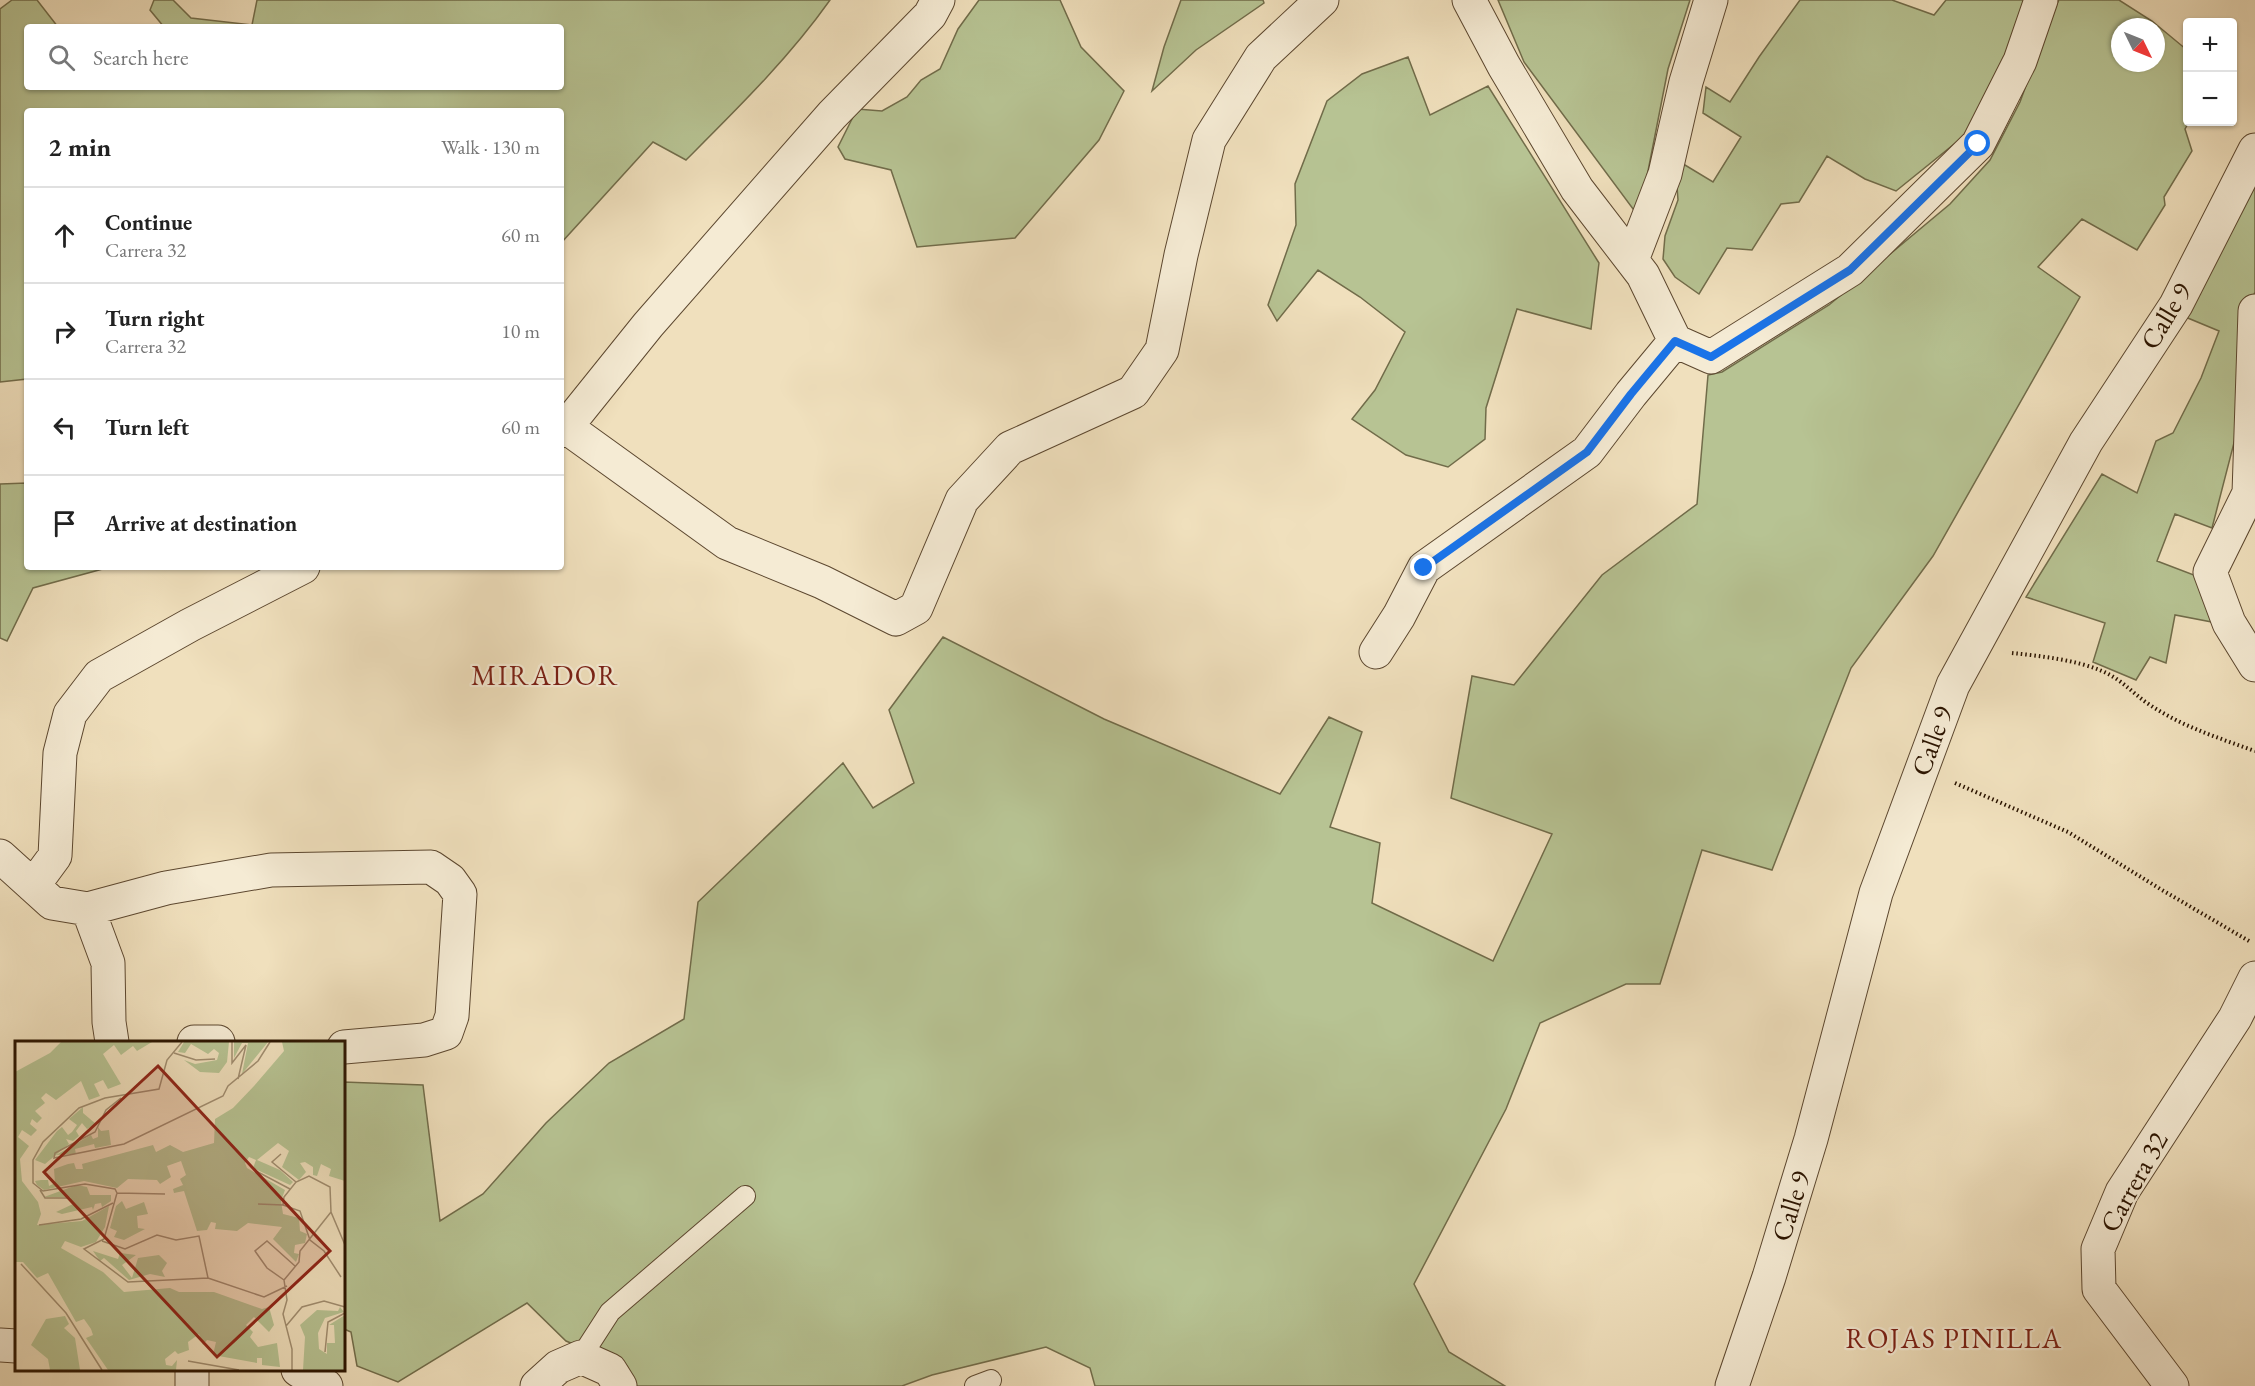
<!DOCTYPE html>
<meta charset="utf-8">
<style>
:root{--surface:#fff;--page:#f2f2f2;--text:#222;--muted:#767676;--line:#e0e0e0}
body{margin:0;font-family:"EB Garamond",serif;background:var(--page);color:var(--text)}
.controls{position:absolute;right:18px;top:18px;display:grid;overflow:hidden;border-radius:6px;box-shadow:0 2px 4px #0004}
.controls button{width:54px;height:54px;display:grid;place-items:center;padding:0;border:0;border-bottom:2px solid var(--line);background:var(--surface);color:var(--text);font:30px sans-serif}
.compass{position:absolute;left:2111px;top:18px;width:54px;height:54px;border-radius:50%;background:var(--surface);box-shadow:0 2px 4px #0004;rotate:133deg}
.stop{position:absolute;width:18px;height:18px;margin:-14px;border:4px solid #1a73e8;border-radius:50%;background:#fff}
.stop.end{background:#1a73e8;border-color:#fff;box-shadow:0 2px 6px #0008}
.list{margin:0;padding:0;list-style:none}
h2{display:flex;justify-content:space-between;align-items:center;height:78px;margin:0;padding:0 24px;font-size:26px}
h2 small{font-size:20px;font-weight:400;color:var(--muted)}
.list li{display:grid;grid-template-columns:39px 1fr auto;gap:18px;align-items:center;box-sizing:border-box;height:96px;padding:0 24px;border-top:2px solid var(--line)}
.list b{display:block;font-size:22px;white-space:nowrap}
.list p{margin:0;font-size:20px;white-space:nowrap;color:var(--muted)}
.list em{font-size:20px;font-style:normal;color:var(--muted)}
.icon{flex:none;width:33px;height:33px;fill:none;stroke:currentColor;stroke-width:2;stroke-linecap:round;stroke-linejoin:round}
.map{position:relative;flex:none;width:2255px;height:1386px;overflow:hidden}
.search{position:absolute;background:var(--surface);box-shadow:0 2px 4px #0004;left:24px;top:24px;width:540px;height:66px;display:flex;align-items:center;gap:15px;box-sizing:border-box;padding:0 21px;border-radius:6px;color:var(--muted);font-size:22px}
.panel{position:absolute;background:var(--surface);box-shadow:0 2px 4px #0004;left:24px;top:108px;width:540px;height:462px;border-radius:6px}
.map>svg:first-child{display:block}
</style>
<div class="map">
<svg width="2255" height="1386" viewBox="0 0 2255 1386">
<rect width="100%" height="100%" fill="#f0e0bd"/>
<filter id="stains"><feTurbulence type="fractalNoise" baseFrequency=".00333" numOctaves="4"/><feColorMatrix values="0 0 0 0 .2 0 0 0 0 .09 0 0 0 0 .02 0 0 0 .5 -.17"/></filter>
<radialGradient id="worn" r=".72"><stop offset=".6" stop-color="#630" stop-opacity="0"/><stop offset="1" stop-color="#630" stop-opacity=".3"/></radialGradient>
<!-- green -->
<path fill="#b7c393" stroke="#716c4a" stroke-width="1.5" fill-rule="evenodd" d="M12,0H37L58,27H27V87H561V27H164L150,10L154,0H173L191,18L252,25L257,0H830C789,58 737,109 686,160L653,142L561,243V111H27V379L0,382V9Z
M979,0H1060L1081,47L1124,91L1099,140L1015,238L917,247L891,170L845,159L838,147L857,109L882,111L907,97L921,80L940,69L958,29Z
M1181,0H1263L1264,3L1196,50L1152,91L1164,47Z
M1498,0H1690L1668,69L1639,217L1524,62Z
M1800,0H1892L1934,15L1946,0H2026L1995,84L1969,132L1896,191L1865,179L1827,156L1799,202L1781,204L1752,250L1727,248L1699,294L1675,277L1663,259L1665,236L1678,200L1675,159L1713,182L1741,137L1703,113L1706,87L1730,102L1759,57Z
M2059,0H2119L2152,21L2187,50L2189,122L2185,129L2192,151L2164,197L2165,205L2137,250L2082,219L2038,267L2080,297L1933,556L1851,668L1772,870L1702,850L1660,984H1626L1540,1023L1506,1109L1414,1284L1449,1352L1505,1386H1095L1090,1368L1046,1347L932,1375L902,1386H637L627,1366L566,1341L527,1303L398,1382L357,1366L351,1332L344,1329V1082L423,1085L440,1221L483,1194L546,1123L609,1063L684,1019L698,902L843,763L873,808L914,783L889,710L943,637L1104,719L1280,794L1329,717L1362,732L1330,827L1380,843L1372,903L1493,961L1552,834L1451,798L1472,676L1514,685L1602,575L1697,504L1708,375L1722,372L1829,305L1950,204L1990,160L2020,102L2052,14ZM2120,27H2156V63H2120Z
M1408,57L1430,115L1488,86L1599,263L1591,329L1517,309L1486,408L1485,439L1448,467L1406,455L1352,419L1375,390L1405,332L1360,297L1318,270L1277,321L1268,305L1296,225L1295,184L1327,101L1362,74Z
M2255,165V292L2244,317L2235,439L2212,528L2175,514L2157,561L2207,580L2217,623L2175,615L2166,663L2150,657L2136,680L2093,662L2105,623L2026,597L2102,474L2137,493L2156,441L2173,433L2201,378L2219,331L2183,316Z
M27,483V567H110L33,588L7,641L0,638V484Z"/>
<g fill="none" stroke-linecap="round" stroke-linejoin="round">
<defs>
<path id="service" d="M581,1357L610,1312L745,1196
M975,1386L991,1380"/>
<path id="minor" d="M1469,0L1504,66L1577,189L1643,275L1675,341
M1632,260L1665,174L1686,82L1711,0
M2255,311L2249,493L2210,572L2229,623L2255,665
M1675,341L1711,357L1850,270L1978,144L2020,61L2041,0
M566,427L727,543L822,582L896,619L916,608L962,500L1010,448L1133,392L1162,350L1181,255L1209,140L1261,57L1322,0
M561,431L566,427L648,325L832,115L930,15L938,0
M1376,652L1399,616L1424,568L1587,452L1631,394L1675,341
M0,856L52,903L88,909L108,963L109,1022L112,1042
M33,886L55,856L60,753L70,714L99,676L190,625L303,567
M88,909L166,888L271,870L431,867L450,880L460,894L452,1016L446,1033L424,1040L344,1047
M194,1042H218
M0,1345L16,1346
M298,1370L326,1386
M192,1386V1370
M537,1386L558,1367L581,1357L610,1370L620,1386
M1732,1386L1769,1277L1811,1139L1876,893L1953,685L2086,442L2176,305L2255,150
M2172,1386L2099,1289L2098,1249L2122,1192L2235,1018L2255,978"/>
</defs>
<!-- service casing -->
<use href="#service" stroke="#5c472f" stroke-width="22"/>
<!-- minor casing -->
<use href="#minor" stroke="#5c472f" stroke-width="35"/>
<!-- path -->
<path stroke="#2b1400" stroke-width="4" stroke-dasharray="1.5 3" stroke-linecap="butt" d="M2012,653C2041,656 2076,660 2102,671C2123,680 2133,694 2150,705C2183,727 2219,738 2255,751
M1955,783L2068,832L2162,890L2249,941"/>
<!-- service -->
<use href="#service" stroke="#f5ebd4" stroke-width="20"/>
<!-- minor -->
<use href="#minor" stroke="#f5ebd4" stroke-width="33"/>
</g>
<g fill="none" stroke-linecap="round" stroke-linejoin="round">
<!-- route -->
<path stroke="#1a73e8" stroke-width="8" d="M1424,568L1587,452L1631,394L1675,341L1711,357L1850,270L1978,144"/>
</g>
<g text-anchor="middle" stroke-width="4.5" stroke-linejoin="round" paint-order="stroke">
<!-- street labels -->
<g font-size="27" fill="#2b1400" stroke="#f5ebd4">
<text transform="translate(2166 316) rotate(-59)" y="9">Calle 9</text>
<text transform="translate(1932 741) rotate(-70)" y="9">Calle 9</text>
<text transform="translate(2134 1182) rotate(-61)" y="9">Carrera 32</text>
<text transform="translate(1791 1206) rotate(-73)" y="9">Calle 9</text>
</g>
<!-- neighbourhood labels -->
<g font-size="28" letter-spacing="1.5" fill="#7a1f14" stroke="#f5ebd4">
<text x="545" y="685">MIRADOR</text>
<text x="1954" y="1348">ROJAS PINILLA</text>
</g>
</g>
<!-- overview -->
<g transform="translate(15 1041)">
<rect width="330" height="330" fill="#f0e0bd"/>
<path d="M46,1H137L122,10L118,5L106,14L99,4L88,13L106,43L93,48L88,39L79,43L85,55L74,59L66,40L41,59L31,52L26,57L30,62L20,70L27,77L22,82L17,78L15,83L22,89L16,95L7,89L3,96L14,105L5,118L7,140L23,161L26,173L22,184L67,180L94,165L90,186L81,201L66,206L50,200L46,207L88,231L109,251L155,247L164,251H199L247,268L254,266L259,284L254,291L239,276L231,284L238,291L235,296L243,306L262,302L265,326L247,324V317H242V322L198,314L201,301L192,299L188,304L184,293L173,301L174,309L163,313L160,310L150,318L151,324L157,325L162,319L161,329H93L71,297L78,294L76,288L69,278L61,281L33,232L22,237L8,221H0V31L35,12ZM169,1H214L212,21L204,32L185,31L169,19L180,23L202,19L204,12L199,8L193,13L176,3L170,12L163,11ZM219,1H253L227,33L233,2H227L219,17ZM267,1H330V140L314,135L316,128L306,123L302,135L298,134V126L290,121L285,122L291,131L284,139L267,126L274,110L263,102L242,119L265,129L278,141L275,144L238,127L241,119L234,116L230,122L232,127L270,149L266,160L268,173L284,177L285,190L292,193L290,202L280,204L279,212L284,213L281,221L258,198L267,186L233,182L222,190L200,188L201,182L196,181L192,189L182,190L169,150L159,152L158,148L168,144L165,138L171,134L166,120L152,125L156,136L145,143L142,139L113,138L102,147L69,140L29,149L22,144L20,140L26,139H33L34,145L40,142L39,128L53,123L59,122L61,128H68L67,123L138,104L141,111L155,104L168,111L199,102L200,78L218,67L239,45L269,10ZM68,66V72L81,83L72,88L67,82L61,90L64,95L58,100L51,98L54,103L30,123L20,119L42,90L47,86L53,94L57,91L62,84L54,78ZM83,86L86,90L94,89L96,104L80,107L79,103L60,108L61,113L41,114L76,94L78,98L83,96ZM62,144L72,146L75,154H96V160L87,166L86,162L80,163L78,169L77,166L47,173L41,171L58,163L55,156H29ZM107,160L111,168L129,161L133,173L122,175L123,187L130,188L109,199L99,196L102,190L95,187L101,165ZM78,210L103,218L105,212L121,214L107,224L117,237L123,217L144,214L152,222L147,230L150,236L135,233L114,239L89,217L85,220ZM325,266L329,271L310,277L303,292L304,308L312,313V302H320L319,284H314L330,274V329H288L290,296L285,284L302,269L323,270ZM50,275L54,283L49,287L60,297L65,329H35L33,318L16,304L31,278Z" fill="#b7c393"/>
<path fill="none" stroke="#a18e71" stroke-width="1.5" d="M217,1V22L231,4L223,38M159,12L181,19L200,18M106,57L91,69L80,91L40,112L39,117L109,103L208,55L213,45L243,20L255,1M266,113L257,121L281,141M239,129L275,148M25,149L30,157H53M102,152L100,148L70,143L28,150L18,142V119L28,101L64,67L90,57L144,48L152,19L167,1M102,152L89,198L69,208L113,241L193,237L249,256L272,245M102,152L150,153M243,163L268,164M24,184L66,178L98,162M87,200L110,208L142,194L161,199L184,195L193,237M6,223L51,272L87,329M326,236L309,210L295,199L285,170L268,164L269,156L281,141L294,135L315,146L316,171L330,204M269,239L252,227L240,210L252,200L280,225M271,285L287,266L309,260L330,266M310,311L313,281L330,272M173,320L224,329M277,329V308L268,273L272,259L269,239L284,221L285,210L316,171"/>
<path fill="#8f2418" fill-opacity="0.15" stroke="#8f2418" stroke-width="3" d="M143,25L315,210L202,316L29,131Z"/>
<rect width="330" height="330" fill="none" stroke="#2b1400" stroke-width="3"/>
</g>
<rect width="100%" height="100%" filter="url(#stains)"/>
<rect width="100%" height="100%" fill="url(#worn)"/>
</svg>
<div class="controls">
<button>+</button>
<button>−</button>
</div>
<svg class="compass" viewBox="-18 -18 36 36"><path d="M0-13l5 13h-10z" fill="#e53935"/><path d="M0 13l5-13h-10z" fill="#767676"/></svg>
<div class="stop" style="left:1978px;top:144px"></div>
<div class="stop end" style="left:1424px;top:568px"></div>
<div class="search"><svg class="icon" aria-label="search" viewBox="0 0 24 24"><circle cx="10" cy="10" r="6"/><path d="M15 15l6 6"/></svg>Search here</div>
<section class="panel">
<h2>2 min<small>Walk · 130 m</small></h2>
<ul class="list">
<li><svg class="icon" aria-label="ahead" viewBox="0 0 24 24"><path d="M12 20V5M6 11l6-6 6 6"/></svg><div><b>Continue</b><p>Carrera 32</p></div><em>60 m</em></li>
<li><svg class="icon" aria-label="right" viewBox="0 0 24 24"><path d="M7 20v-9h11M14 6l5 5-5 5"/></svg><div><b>Turn right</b><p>Carrera 32</p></div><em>10 m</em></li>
<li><svg class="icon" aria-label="left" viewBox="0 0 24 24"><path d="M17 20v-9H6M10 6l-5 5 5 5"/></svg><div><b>Turn left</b></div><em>60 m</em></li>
<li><svg class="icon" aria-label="arrive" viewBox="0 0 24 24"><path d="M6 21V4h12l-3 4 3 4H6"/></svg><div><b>Arrive at destination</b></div></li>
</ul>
</section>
</div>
